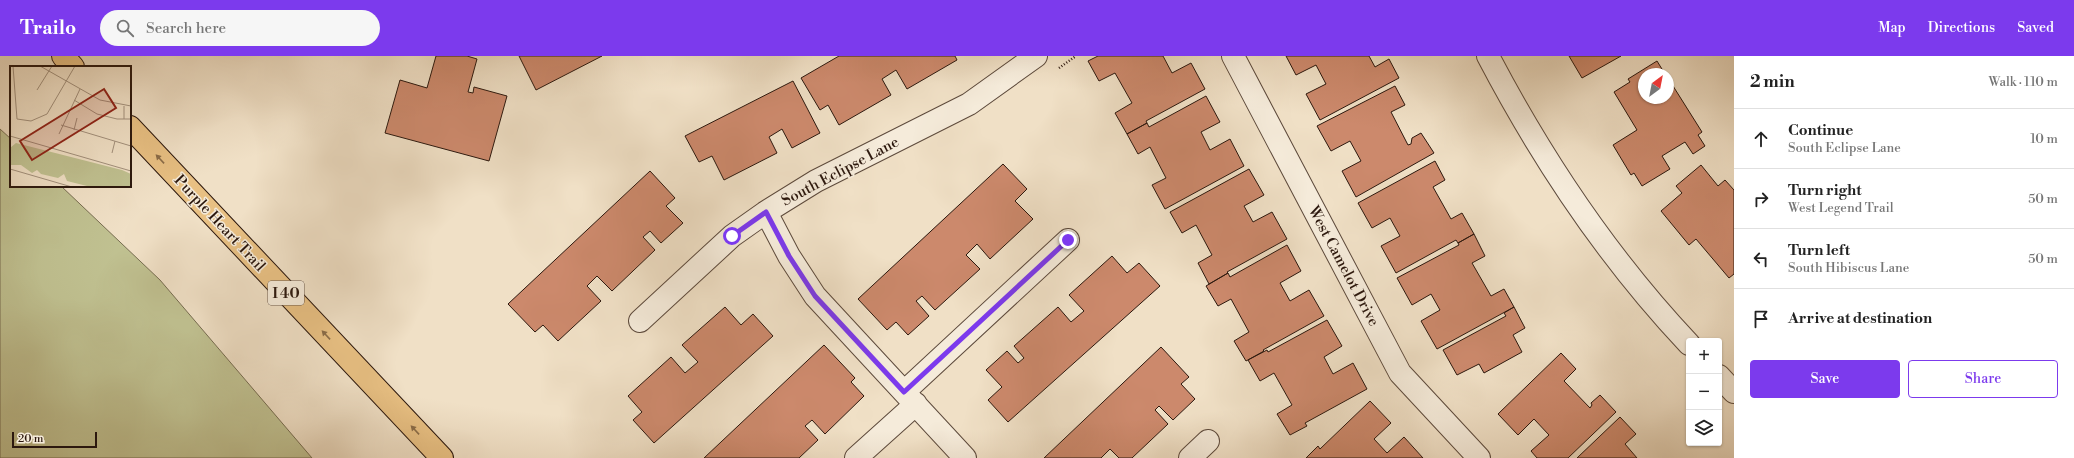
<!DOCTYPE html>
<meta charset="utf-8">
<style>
:root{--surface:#fff;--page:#f6f6f6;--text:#222;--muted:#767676;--line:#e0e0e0;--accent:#7c3aed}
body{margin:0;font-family:"Libre Bodoni",serif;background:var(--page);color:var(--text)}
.controls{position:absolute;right:12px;bottom:12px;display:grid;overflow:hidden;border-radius:4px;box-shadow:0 1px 3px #0004}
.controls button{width:36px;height:36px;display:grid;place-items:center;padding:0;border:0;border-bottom:1px solid var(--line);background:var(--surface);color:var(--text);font:20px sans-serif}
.compass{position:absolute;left:1638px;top:12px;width:36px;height:36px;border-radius:50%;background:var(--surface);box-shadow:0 1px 3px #0004;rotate:32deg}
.scale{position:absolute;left:12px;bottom:10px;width:85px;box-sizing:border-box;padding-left:4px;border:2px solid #2c180e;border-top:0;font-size:11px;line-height:14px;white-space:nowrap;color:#2c180e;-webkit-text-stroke:3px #f5ebda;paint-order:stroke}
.stop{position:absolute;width:12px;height:12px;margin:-9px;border:3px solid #7c3aed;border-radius:50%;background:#fff}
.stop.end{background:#7c3aed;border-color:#fff;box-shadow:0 1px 4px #0008}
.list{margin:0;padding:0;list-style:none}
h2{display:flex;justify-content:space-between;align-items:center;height:52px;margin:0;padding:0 16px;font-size:17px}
h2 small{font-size:13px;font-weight:400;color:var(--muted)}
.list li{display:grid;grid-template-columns:26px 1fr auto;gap:12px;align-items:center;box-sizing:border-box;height:60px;padding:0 16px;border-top:1px solid var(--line)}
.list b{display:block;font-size:15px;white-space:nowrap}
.list p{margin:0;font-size:13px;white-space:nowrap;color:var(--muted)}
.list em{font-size:13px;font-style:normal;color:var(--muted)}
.actions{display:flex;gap:8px;padding:12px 16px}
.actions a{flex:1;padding:9px 0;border:1px solid var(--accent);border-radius:4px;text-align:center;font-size:14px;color:var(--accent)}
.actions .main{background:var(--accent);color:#fff}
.icon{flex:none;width:22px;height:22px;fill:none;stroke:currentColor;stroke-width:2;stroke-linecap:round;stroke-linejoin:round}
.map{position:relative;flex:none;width:1734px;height:402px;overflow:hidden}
header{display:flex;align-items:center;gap:24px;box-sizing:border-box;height:56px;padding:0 20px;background:var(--accent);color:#fff}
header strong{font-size:19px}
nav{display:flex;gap:22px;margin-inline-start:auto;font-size:14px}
.search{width:280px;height:36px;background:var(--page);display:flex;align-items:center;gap:10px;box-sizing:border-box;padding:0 14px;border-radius:22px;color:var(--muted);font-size:15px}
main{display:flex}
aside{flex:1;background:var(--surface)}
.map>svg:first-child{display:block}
</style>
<header>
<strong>Trailo</strong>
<div class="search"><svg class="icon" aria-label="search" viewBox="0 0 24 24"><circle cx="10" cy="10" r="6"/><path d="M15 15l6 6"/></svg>Search here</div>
<nav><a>Map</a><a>Directions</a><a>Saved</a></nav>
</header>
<main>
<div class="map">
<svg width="1734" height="402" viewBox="0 0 1734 402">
<rect width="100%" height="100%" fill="#f0e0c6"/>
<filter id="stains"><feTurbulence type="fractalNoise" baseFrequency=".005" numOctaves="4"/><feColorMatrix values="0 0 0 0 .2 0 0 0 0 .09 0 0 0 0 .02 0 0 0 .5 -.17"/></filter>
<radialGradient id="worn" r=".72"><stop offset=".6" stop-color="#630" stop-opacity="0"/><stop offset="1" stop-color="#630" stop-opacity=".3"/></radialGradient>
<!-- green -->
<path fill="#c0c191" stroke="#766c50" d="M0,73L11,83V130H61L160,224L312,402H0Z"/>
<!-- building -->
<path fill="#cc896c" stroke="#2c180e" d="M436,0H467L477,3L468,36L473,37L474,31L507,40L489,105L385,77L400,24L427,32Z
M519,0H602L536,34Z
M839,0H955L957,4L907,33L896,14L882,23L891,39L839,69L828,49L820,54L801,22Z
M1098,0H1163L1172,17L1191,7L1205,33L1146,65L1147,67L1127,78L1115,57L1132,47L1115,17L1099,25L1088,5Z
M1286,0H1369L1375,11L1389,3L1399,22L1320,64L1306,38L1326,28L1316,9L1296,19Z
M1569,0H1621L1582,22Z
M1657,5L1665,18H1644V42H1668V22L1702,76L1698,79L1705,90L1693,98L1685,86L1662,100L1670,113L1642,130L1634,117L1631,119L1613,89L1637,74L1614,36L1630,26L1628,23Z
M793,25L820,77L792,92L782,73L769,81L777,97L724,124L712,100L699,106L685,80Z
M1395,30L1405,49L1391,56L1408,89L1411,88L1412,82L1421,77L1434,97L1356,141L1342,115L1361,105L1350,85L1331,95L1317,70Z
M1206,40L1220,66L1201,76L1210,94L1230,83L1244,110L1165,153L1152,129L1166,122L1150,91L1138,98L1127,78L1147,67L1149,71Z
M1435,105L1445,124L1433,131L1451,163L1462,157L1474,178L1458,187L1456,184L1396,217L1381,190L1400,180L1390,162L1372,172L1358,147Z
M1003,108L1027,133L1015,145L1033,163L990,203L977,188L966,199L980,213L935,254L922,240L916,245L929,260L908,279L896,266L887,274L858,243Z
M1701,109L1718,130L1725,124L1734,134V218L1729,222L1696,183L1689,189L1661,155L1682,137L1676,130Z
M1249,113L1264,139L1244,150L1253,166L1272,156L1287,183L1227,216L1228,217L1209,228L1198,207L1212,199L1196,169L1182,177L1170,156Z
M650,115L675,142L666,150L683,167L661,187L650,175L643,181L655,194L612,235L597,220L587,230L601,245L558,285L543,269L535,276L508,248Z
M1474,178L1485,200L1472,207L1491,240L1504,233L1514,251L1437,293L1421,265L1440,254L1431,238L1412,249L1397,222L1459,189L1458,187Z
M1287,189L1301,215L1280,227L1290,245L1309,234L1324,260L1263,294L1264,295L1246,305L1234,285L1249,276L1231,243L1218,250L1206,230L1228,217L1230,221Z
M1112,200L1127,217L1139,207L1160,230L1008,366L988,344L1002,331L986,314L1007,295L1018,307L1024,302L1014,290L1058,251L1071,266L1084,255L1069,239Z
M725,251L741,269L753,258L773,280L654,387L633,364L642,356L628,340L671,301L685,317L698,306L682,289Z
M1514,251L1525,272L1513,279L1522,296L1484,317L1479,308L1457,319L1443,294L1506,260L1504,257Z
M1327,264L1342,290L1324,301L1333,318L1353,307L1367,333L1305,367L1307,370L1290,379L1277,358L1292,349L1274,317L1260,325L1248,304L1267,294L1268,296Z
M824,289L855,322L851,326L864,340L825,378L812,364L805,370L818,384L799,402H704Z
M1161,291L1189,321L1181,328L1195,343L1173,364L1159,350L1155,354L1168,368L1132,402H1119L1110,393L1101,402H1044Z
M1561,297L1576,313L1564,325L1590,352L1592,349L1591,347L1600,339L1616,356L1568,402H1537L1531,395L1549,379L1534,363L1518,379L1498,358Z
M1370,345L1391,367L1374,383L1387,397L1404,381L1423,402H1306L1318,390L1320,393Z
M1620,361L1636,378L1625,388L1637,402H1577Z"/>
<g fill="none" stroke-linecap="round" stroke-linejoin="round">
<defs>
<path id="minor" d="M1233,0L1400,317L1479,402
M1488,0C1543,105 1607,201 1689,288
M766,156L789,200L815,240L965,402
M640,265L732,180L766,156L816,125L969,48L1036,0
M1719,320L1734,336
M904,336L1068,184
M856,402L916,348
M1190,402L1208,385"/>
<path id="motorway" d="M63,0L73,11
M130,71L442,402"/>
</defs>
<!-- minor casing -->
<use href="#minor" stroke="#5d4a3c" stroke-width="24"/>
<!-- motorway casing -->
<use href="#motorway" stroke="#2c180e" stroke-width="24"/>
<!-- path -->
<path stroke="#2c180e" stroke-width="2.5" stroke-dasharray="1 2" stroke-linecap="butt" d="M1059,12L1076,0"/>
<!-- minor -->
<use href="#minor" stroke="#f5ebda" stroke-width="22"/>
<!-- motorway -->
<use href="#motorway" stroke="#e8c083" stroke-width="22"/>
</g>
<!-- one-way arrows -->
<defs><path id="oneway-solid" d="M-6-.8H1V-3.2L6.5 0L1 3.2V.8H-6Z"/></defs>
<g fill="#8a6c48">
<use href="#oneway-solid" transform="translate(160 103) rotate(-133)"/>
<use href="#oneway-solid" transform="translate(326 279) rotate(-133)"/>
<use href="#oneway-solid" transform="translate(415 374) rotate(-133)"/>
</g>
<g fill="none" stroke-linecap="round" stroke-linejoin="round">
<!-- route -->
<path stroke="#7c3aed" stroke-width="5" d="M732,180L766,156L789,200L815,240L904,336L1068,184"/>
</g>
<g text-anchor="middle" stroke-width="3" stroke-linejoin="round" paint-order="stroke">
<!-- shield labels -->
<rect fill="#f5ebda" stroke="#68574b" stroke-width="1" x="268" y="225" width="36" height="24" rx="3"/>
<g font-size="14" font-weight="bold" fill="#2c180e">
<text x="286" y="242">I 40</text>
</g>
<!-- street labels -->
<g font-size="15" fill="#2c180e" stroke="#f5ebda">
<text transform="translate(840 115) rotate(-28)" y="5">South Eclipse Lane</text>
<text transform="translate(220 167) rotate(47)" y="5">Purple Heart Trail</text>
<text transform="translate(1344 210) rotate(62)" y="5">West Camelot Drive</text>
</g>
</g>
<!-- overview -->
<g transform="translate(10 10)">
<rect width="121" height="121" fill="#f0e0c6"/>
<path d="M6,77L112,104L121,108V121H81L57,115L54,108L48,112L31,108L27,104L22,107L11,99H0V82Z" fill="#c0c191"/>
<path fill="none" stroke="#a2907c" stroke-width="1" d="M3,0L7,53L21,55L37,48L65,0M30,0L90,34L121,40M27,24L42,0M64,34L87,48L107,53H121M114,40V53M51,59L121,80M64,64L67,52M49,68L70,23M0,70L121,105M102,87L105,75M0,103L62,121"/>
<path fill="#8f2418" fill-opacity="0.15" stroke="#8f2418" stroke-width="2" d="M94,23L106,42L22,94L10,75Z"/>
<rect width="121" height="121" fill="none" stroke="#2c180e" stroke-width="2"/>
</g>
<rect width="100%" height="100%" filter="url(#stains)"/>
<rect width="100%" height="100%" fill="url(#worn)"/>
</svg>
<div class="controls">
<button>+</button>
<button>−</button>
<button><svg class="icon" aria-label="layers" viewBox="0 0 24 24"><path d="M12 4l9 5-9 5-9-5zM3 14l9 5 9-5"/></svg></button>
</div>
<svg class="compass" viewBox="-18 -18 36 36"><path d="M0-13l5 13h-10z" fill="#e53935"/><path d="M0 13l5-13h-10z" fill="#767676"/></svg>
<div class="scale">20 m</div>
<div class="stop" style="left:732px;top:180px"></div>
<div class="stop end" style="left:1068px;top:184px"></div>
</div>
<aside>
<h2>2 min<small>Walk · 110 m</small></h2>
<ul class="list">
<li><svg class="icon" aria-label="ahead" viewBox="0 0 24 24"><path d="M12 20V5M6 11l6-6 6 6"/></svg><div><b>Continue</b><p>South Eclipse Lane</p></div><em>10 m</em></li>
<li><svg class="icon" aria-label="right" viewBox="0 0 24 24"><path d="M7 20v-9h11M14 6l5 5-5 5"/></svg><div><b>Turn right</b><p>West Legend Trail</p></div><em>50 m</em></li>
<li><svg class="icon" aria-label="left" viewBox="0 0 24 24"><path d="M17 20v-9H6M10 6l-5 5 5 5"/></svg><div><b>Turn left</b><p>South Hibiscus Lane</p></div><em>50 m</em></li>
<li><svg class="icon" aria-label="arrive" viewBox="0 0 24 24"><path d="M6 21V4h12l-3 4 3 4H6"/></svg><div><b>Arrive at destination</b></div></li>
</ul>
<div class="actions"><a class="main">Save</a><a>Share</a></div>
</aside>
</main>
